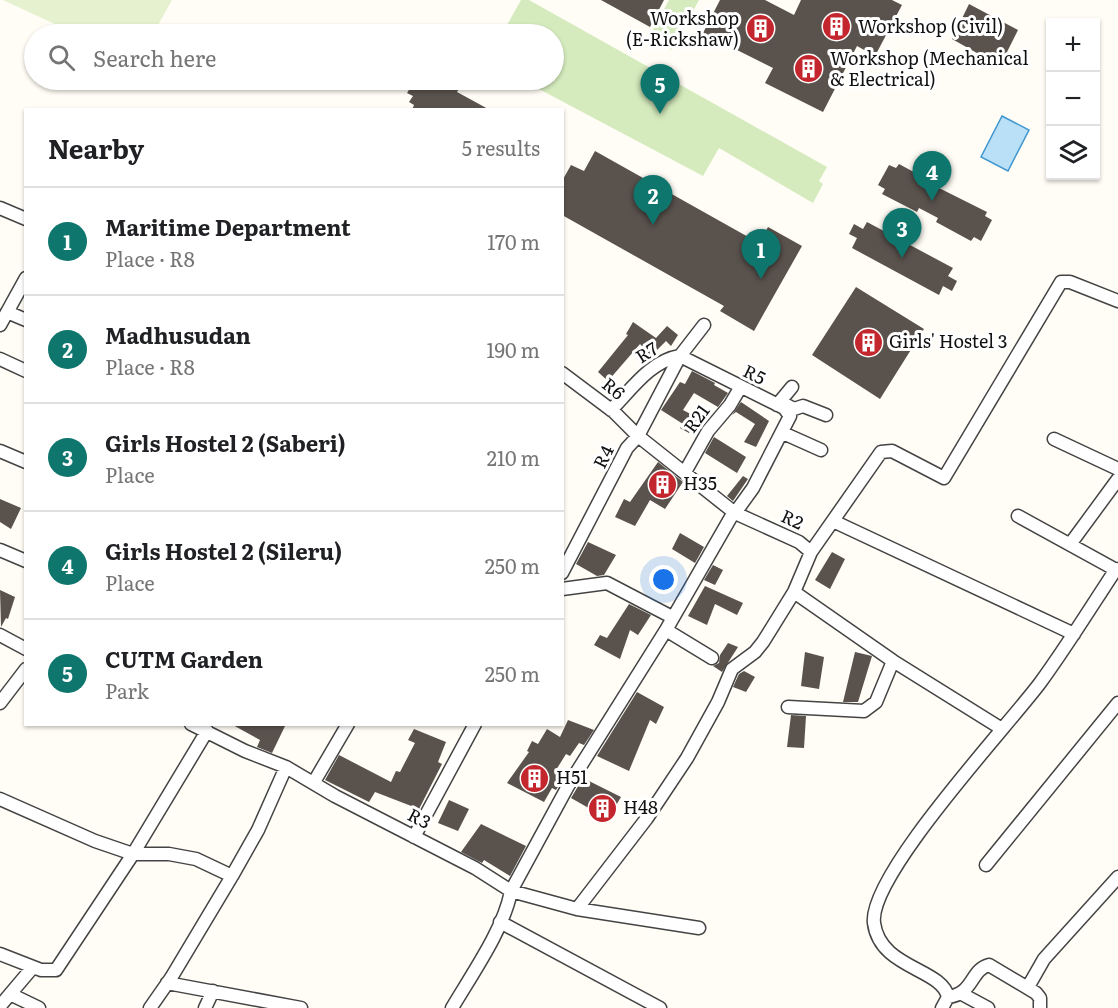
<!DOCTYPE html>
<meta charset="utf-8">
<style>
:root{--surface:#fff;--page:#f6f6f6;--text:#202124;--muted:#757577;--line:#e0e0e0;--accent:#0f766e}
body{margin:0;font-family:Literata,serif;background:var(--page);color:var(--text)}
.controls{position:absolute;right:18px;top:18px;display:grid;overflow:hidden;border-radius:0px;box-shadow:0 2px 4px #0004}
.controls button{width:54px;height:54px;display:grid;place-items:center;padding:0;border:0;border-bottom:2px solid var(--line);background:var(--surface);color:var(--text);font:30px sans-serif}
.you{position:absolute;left:664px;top:580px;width:21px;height:21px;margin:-15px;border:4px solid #fff;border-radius:50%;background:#1a73e8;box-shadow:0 0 0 9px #1a73e833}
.badge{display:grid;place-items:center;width:39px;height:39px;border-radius:50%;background:var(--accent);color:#fff;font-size:20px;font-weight:700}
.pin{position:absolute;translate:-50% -50px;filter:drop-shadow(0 2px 3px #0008)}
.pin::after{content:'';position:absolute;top:32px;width:21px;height:18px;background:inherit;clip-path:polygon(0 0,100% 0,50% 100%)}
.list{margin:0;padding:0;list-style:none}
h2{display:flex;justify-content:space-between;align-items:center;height:78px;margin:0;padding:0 24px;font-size:26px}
h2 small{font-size:20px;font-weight:400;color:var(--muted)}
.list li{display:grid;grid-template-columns:39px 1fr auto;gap:18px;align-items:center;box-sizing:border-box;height:108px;padding:0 24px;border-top:2px solid var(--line)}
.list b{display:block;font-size:22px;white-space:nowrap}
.list p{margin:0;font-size:20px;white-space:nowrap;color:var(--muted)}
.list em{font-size:20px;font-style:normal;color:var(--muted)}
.icon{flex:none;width:33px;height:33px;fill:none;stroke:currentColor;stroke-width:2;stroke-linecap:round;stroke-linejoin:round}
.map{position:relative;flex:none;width:1118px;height:1008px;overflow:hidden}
.search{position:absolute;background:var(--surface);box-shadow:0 2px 4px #0004;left:24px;top:24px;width:540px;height:66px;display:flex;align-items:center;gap:15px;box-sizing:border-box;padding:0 21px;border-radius:33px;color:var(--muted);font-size:22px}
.panel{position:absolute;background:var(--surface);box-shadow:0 2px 4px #0004;left:24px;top:108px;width:540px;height:618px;border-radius:0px}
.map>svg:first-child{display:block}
</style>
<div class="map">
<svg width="1118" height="1008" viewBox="0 0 1118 1008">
<rect width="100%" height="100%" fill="#fffdf5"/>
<!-- green -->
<path fill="#d5ebbd" d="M521,0H529L827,167L819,181L823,184L813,203L719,148L703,176L522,80H554V34H502Z
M669,0H699L672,50L649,37Z"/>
<!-- pitch -->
<path fill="#e6f2cf" d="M3,0H172L153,34H76Z"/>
<!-- water -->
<path fill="#b9e0f7" stroke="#3f96cf" stroke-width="1.5" d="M1002,116L1029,130L1008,171L981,157Z"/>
<!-- building -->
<path fill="#5a524d" d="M601,0H664L650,27Z
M720,0H765L794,15L801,0H892L902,5L875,56L857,46L823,112L765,83L773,68L703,33Z
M969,4L1018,30L1000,66L952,39Z
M415,80H458L461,85L457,92L490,110H412L414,105L409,102L413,96L407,93Z
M595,151L759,243L768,227L802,246L754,331L720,311L724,306L562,215V181L571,165L584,171Z
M899,164L934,183L933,185L987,212L985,216L992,220L981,241L974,237L971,241L936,222L938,218L919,208L917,212L882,194L885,189L878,185L889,165L896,168Z
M867,222L953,268L948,276L957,281L952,291L943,286L939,295L852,248L857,238L849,234L854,224L863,229Z
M856,287L924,329L880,399L812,355Z
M633,322L656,338L667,326L678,335L671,346L666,341L651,356L640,344L608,381L598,372L628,335L626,334Z
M692,371L715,383L714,385L728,393L718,407L694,393L683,410L698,418L689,433L680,428L683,424L661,410L680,382L685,384Z
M741,402L769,421L756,447L744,442L755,424L736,412L732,415Z
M714,437L746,457L737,473L705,453Z
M658,462L683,482L665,509L650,500L635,526L615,517L624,499L630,502Z
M743,476L748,479L733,501L727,496Z
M0,499L21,508L11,529L0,522Z
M680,533L704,547L695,563L672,549Z
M588,542L616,555L604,575L597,576L576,564Z
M832,552L845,559L830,589L815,580Z
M713,565L723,570L715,585L704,580Z
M705,586L743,603L737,615L715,604L707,625L688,616Z
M0,590L15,597L8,619L6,618L1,627Z
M629,604L651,615L638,635L630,630L620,659L594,645L600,635L607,638Z
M728,643L738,647L722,672L713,666L719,663L720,655Z
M805,652L824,657L819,689L801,686Z
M855,652L872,656L858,702H843Z
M744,671L755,677L746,692L733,687L739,674Z
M637,692L664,707L656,724L650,720L629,771L597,756Z
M791,715L806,716L804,748L787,747Z
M568,720L594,730L584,745L579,743L570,756L566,754L556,770L565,775L556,790L552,788L544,802L507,783L529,752L527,751L532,741L538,744L547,729L560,737Z
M231,724H286L272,753L257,747L260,740Z
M414,729L446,742L438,762L442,764L419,809L375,792L369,802L325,780L339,755L391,782L396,771L400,772L415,743L408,740Z
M583,778L621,797L608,819L571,798Z
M449,800L469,809L458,831L438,823Z
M481,824L526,846L510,876L484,860L482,863L461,852Z"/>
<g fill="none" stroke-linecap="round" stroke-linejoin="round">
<defs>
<path id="street" d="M0,208L26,219
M7,312L26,320
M0,325L26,278
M0,359L26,371
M562,373L614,412L638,436L680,356L784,408L790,416L753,488L735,513L638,436L627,448L562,573
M783,403L794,409L803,406L826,415
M777,405L792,387
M611,410C631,390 650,361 680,356L704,325
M783,433L821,450
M1054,439L1118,469
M0,451L26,462
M685,472L708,431L730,405L740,388
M1018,516L1118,571
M833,521L1074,634
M1071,543L1118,479
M0,550L26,561
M811,552L799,542L735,513L731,517L666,630L568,786L511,891L577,909L647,818L687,758L718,702L732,669L755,652L763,642L794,592L811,552L881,452L892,451L944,478L1061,282H1070L1118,301
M562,589L607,583L672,617
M794,592L893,661L1002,729
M666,630L712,658
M0,635L26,649
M0,703L26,669
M788,707L864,711L876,702L893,661
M191,724L245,751L286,767L335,796L475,868L511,891C504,929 472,974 452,1008
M314,782L348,724
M0,799L95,841L133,854H169L196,859L232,876L258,830L286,767
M414,837L475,724
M986,865L1118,703
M577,909L699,928
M500,922L660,1008
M0,954L41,970H56L133,854L207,731
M167,983L301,1008
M1028,987L1044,959L1118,877
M10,994L39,1008
M962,994L988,1008
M948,997C974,994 970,970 989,965L1036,993L1040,998V1008
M0,1006L33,967
M150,1008L171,978L232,876
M205,1008L213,991
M942,1008L948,997C942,968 880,969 874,923C868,876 1007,727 1040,683C1067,646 1091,607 1116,569"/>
</defs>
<!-- street casing -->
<use href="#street" stroke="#444" stroke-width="15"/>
<!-- street -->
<use href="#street" stroke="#fff" stroke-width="12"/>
</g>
<!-- icons -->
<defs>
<symbol id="building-disc" viewBox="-11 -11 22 22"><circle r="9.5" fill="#c4262e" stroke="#fff"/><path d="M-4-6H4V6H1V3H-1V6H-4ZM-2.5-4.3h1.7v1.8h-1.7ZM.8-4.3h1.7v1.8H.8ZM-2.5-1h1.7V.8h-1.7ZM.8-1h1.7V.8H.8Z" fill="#fff"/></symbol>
</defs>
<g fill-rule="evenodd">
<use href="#building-disc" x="820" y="10" width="33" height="33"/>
<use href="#building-disc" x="744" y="12" width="33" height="33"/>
<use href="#building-disc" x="792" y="52" width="33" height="33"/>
<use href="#building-disc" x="852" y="326" width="33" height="33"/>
<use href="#building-disc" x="646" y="468" width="33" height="33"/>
<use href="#building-disc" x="518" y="762" width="33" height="33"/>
<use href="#building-disc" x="586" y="792" width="33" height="33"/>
</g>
<g text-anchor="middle" stroke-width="6" stroke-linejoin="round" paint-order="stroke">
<!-- poi labels -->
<g font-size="18" fill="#111" stroke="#fff" text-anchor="start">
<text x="739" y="25" text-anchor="end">Workshop<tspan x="739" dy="21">(E-Rickshaw)</tspan></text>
<text x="858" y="33">Workshop (Civil)</text>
<text x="830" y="65">Workshop (Mechanical<tspan x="830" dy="21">&amp; Electrical)</tspan></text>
<text x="889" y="348">Girls' Hostel 3</text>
<text x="683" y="490">H35</text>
<text x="556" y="784">H51</text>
<text x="623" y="814">H48</text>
</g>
<!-- street labels -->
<g font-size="18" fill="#111" stroke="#fff">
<text transform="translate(647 353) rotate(-33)" y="6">R7</text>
<text transform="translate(754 375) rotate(26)" y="6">R5</text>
<text transform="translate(613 389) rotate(39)" y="6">R6</text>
<text transform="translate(697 419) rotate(-54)" y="6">R21</text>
<text transform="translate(604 457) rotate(-64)" y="6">R4</text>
<text transform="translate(792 520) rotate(25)" y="6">R2</text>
<text transform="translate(419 819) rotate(28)" y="6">R3</text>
</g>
</g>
</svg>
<div class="controls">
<button>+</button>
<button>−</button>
<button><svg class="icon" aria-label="layers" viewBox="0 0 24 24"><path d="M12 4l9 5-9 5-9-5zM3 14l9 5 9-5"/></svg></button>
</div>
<div class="you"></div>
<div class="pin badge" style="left:761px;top:279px">1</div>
<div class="pin badge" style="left:653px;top:225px">2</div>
<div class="pin badge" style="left:902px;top:258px">3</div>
<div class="pin badge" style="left:932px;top:201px">4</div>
<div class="pin badge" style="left:660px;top:114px">5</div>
<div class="search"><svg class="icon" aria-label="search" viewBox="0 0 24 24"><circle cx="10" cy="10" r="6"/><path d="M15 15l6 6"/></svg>Search here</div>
<section class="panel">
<h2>Nearby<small>5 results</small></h2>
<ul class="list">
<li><span class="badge">1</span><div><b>Maritime Department</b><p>Place · R8</p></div><em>170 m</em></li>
<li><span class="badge">2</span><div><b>Madhusudan</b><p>Place · R8</p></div><em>190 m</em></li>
<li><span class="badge">3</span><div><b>Girls Hostel 2 (Saberi)</b><p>Place</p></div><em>210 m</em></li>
<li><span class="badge">4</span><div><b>Girls Hostel 2 (Sileru)</b><p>Place</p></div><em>250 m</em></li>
<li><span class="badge">5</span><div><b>CUTM Garden</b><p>Park</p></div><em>250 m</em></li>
</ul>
</section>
</div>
